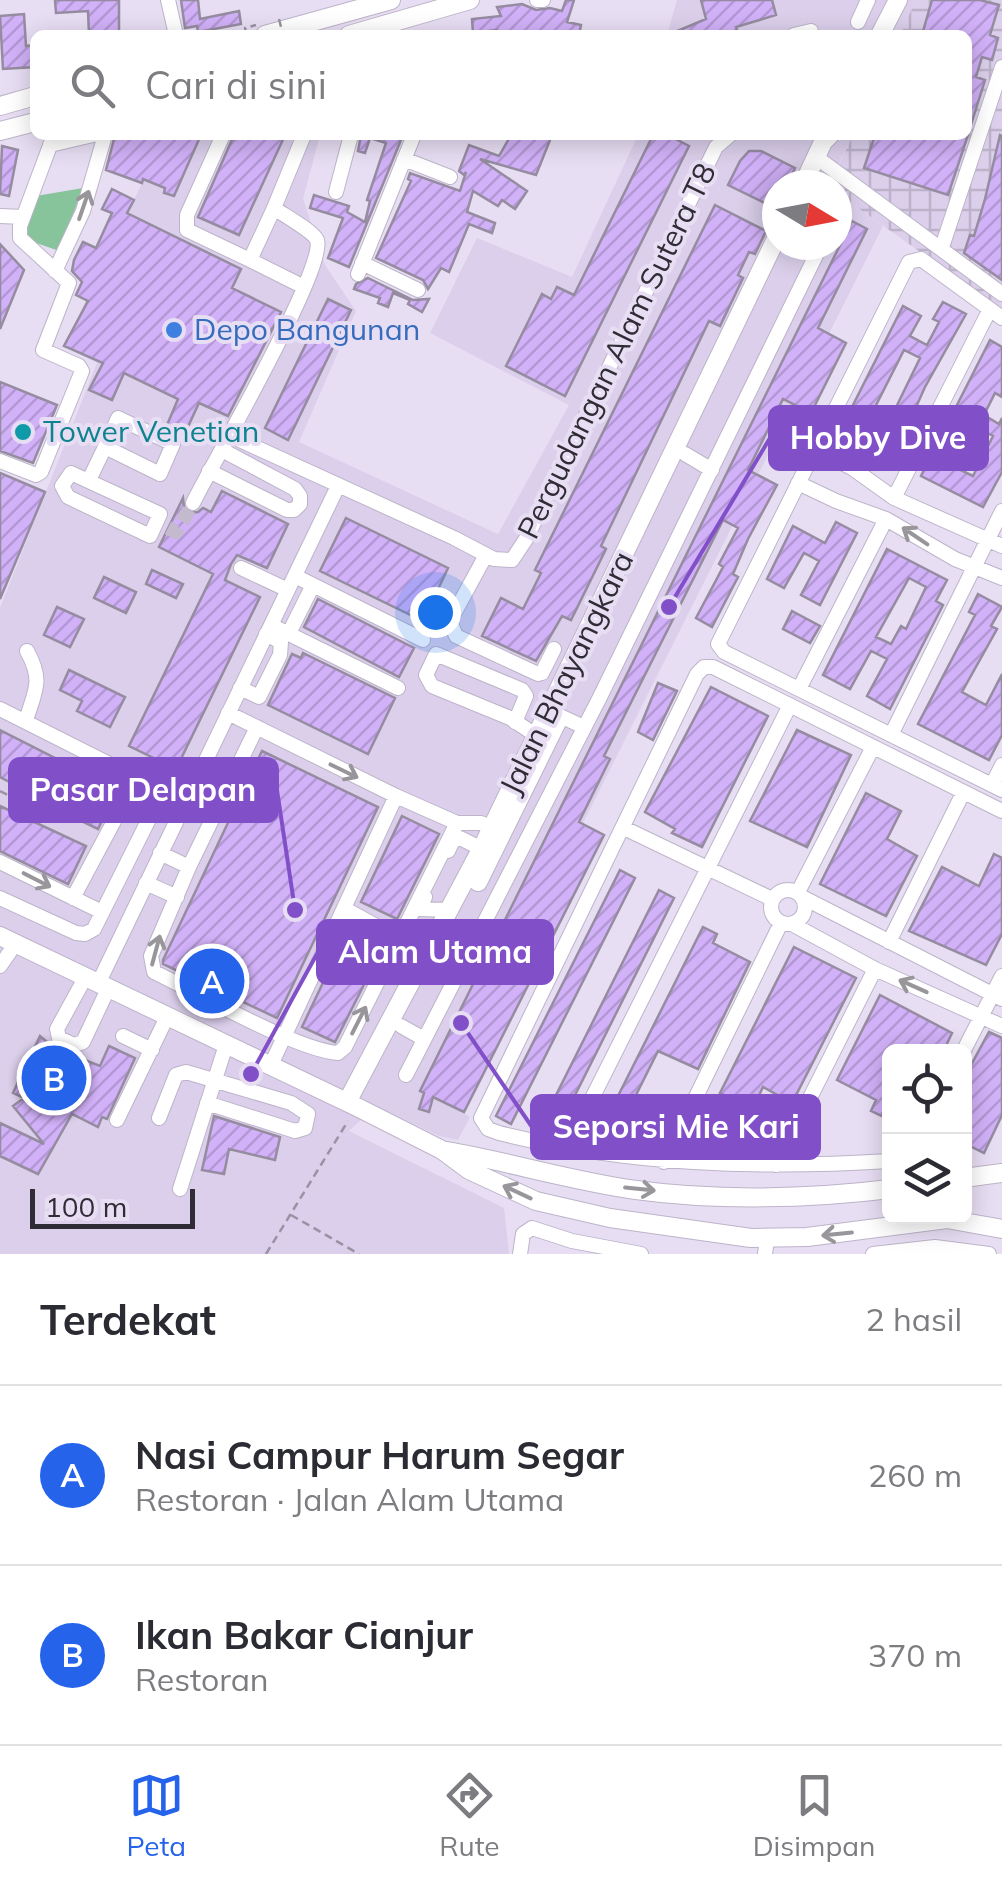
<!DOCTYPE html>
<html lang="id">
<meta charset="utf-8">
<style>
:root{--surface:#fff;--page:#f2f2f3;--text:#2b2b33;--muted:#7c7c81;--line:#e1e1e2;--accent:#2563eb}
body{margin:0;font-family:Mulish,sans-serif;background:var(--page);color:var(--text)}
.controls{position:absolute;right:30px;bottom:30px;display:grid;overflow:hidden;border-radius:15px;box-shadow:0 5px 25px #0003}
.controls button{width:90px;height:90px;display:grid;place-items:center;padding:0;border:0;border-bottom:2px solid var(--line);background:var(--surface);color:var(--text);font:50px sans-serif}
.compass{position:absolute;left:762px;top:170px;width:90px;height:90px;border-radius:50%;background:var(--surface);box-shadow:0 5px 25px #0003;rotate:100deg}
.scale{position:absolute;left:30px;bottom:25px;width:165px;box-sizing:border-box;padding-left:10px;border:5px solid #302c35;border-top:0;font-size:28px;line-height:35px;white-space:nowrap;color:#302c35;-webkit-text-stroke:8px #e8def4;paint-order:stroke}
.you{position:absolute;left:435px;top:612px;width:35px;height:35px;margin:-25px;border:8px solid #fff;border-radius:50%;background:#1a73e8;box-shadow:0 0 0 15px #1a73e833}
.badge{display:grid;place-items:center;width:65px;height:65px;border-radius:50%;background:var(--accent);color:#fff;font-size:32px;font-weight:700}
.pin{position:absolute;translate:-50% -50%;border:5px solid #fff;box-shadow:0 2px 10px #0006}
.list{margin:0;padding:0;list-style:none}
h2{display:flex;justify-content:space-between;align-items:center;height:130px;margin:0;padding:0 40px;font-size:42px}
h2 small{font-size:32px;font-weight:400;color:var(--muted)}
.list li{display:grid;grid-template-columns:65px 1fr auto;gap:30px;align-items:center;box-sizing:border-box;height:180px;padding:0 40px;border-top:2px solid var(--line)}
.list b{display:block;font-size:38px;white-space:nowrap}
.list p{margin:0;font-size:32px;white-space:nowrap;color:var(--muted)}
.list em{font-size:32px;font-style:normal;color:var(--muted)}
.icon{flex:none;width:55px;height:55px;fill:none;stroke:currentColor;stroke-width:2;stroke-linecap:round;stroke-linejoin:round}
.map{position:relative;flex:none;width:1002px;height:1254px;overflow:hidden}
.search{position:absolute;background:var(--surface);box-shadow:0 5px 25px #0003;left:30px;right:30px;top:30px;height:110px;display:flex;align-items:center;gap:25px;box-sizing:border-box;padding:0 35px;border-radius:15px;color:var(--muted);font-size:38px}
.sheet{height:490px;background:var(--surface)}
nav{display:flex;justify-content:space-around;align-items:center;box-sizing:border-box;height:140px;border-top:2px solid var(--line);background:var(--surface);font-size:28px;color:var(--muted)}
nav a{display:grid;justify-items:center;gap:5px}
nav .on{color:var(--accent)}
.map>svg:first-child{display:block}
</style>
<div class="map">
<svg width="1002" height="1254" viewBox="0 0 1002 1254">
<defs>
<pattern id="industrial-grid" width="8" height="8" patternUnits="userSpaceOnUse" patternTransform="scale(2.5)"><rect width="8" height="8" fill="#dbcfeb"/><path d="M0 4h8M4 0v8" fill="none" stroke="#bcb2ca"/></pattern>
<pattern id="building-hatch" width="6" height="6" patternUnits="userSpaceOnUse" patternTransform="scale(2.5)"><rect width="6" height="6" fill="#d1b1f8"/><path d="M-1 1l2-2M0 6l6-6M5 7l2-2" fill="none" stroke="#b498d5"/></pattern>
</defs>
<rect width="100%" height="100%" fill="#e8def4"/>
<!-- built -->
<path fill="#dbcfeb" d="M677,0H916L900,35H667Z
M165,135H320L303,199L325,265L356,311L299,442L498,534L569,405L430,333L477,238L572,277L638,135H853L829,185H777V245H837V193L883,226L443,1102L470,1117L458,1140L439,1136L376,1106L349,1131L504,1208L509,1254H0V608L97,363L64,346Z"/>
<!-- industrial -->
<path fill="url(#industrial-grid)" d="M916,0H1002V310L837,193V185H830L853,135H967V35H900Z"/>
<!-- green -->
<path fill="#88c49b" d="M83,188L59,251L31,241L25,229L36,196Z"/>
<!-- building -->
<path fill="url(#building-hatch)" stroke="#958ca0" stroke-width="2.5" fill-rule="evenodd" d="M55,0H119V35H89L88,11L56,13Z
M181,0H198L200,19L239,11L241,24L198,32L197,26L185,28Z
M566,0H574L567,22L581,25L579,35H497V30L473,33L472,19L501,16L497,7L522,4L536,10L550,8L562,11Z
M701,0H772L776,15L736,27L739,35H668L706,19Z
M932,0H980L999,5L990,35L998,38L992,60L982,57L976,77L985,80L969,131L967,35H922Z
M24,14L26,46L35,45V67L3,69L0,16Z
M115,135L200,137L174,196L164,193L165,188L143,179L142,183L106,170Z
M234,135H285L239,235L198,217Z
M361,135H403L349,267L328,258L343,218L310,208L314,195L349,206L347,212L365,222L370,201L367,200L386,143L370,138L365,153L358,151Z
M511,135H552L536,175L480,159L527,191L515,209L502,200L498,206L473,191L467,212L495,223L492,233L469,224L449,272L441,268L428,289L423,280L376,258L411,181L408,179L410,173L460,191L466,172L464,175L459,171L469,145L499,156Z
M653,135H668L689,146L565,396L506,366L542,294L551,299L557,287L574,295Z
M875,135H968L948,195L864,168Z
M1000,135L1002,136V280L964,253L970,235L974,236L985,199Z
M2,146L18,150L9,196L0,194Z
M749,151H761L795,168L787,185H777V209L728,185L740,161Z
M112,189L134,200L127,213L241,269L232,288L281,312L228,416L199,403L185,433L167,425L178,399L124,373L112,400L89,390L103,363L64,346L88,301L76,295L82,282L72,271L74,260L83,242L96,248L112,213L102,209Z
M715,205L766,231L755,254L749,252L738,275L743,278L720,326L709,321L601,546L606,549L571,620L562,616L536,661L482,636L501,598L523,609L541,573L535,570Z
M852,221L867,229L818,328L846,343L811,413L783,399L748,470L777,485L748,539L733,574L738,577L712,627L696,618L723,567L719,564L738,528L723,520L604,756L610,759L579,822L604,835L464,1112L433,1097L429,1112L419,1109L424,1093L420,1091Z
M0,244L24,270L0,329Z
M368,278L413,300L429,299L422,312L408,304L410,300L393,293L388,307L378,303L380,298L354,289L356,284Z
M328,299L351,310L288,440L265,428Z
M943,302L966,314L925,387L892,461L869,449L879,430L884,432L920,358L904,350L868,421L850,411L903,306L921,316L910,336L927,345L939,322L933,319Z
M990,340L1002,347V397L995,393L984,415L999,424L1002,418V472L983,507L921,476ZM978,428L993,436L973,476L952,466L963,444L968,447Z
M0,382L57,405L33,463L0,451Z
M0,473L45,492L0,599Z
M222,491L288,524L267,568L237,555L231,564L225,580L260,597L176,769L129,746L213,574L159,547L183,498L184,508L189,513L198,512L203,508L211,512Z
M346,518L448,568L423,621L320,571Z
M836,522L857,533L820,605L801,595L819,561L804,553L784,588L767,579L793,526L825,543Z
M887,549L947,580L936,601L943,605L890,709L867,696L887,659L871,651L850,689L823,675ZM909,578L926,587L906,629L901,626L891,644L876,637Z
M152,570L183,584L176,598L146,584Z
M104,577L136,592L126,613L94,598Z
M978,594L1002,607L991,626L997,629L962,692L986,705L1002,674V735L989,760L918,724L975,615L969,612Z
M318,599L414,648L399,677L304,627Z
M57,607L84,619L70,647L44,635Z
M792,611L820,626L810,643L783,629Z
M303,653L395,698L368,754L268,705L292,654L301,658Z
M69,670L125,697L110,727L77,711L82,701L60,690Z
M658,683L677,691L653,740L638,732Z
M711,687L768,716L702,847L672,833L675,829L645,812Z
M0,730L65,763L47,801L0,777Z
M797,730L851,755L807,847L750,821Z
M262,751L378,807L277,1018L163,964V960Z
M96,779L117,789L98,829L77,819Z
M866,793L901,811L887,839L917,856L886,916L820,884Z
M0,806L86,846L68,884L0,851Z
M402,816L439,834L397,919L361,902Z
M994,854L1002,858V934L986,965L909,931L942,867L979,886Z
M620,870L635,878L511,1124L496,1116Z
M659,890L674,898L556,1133L541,1125Z
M703,927L717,934L713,943L750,962L698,1069L658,1051L624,1119L610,1112Z
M348,930L383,947L335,1042L302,1027Z
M794,947L856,978L792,1103L763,1087L752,1110L720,1093Z
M880,995L952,1033L943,1052H890V1120L871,1111L876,1100L837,1080Z
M989,1032L1002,1038V1115L984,1153L964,1143V1078Z
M40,1036L54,1048L100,1066L109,1046L135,1058L107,1119L102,1117L98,1127L72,1114L38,1174L0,1156V1123L44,1144L13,1106L24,1098L13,1093Z
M214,1116L280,1137L275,1160L229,1149L224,1174L202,1170Z"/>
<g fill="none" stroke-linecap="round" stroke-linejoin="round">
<!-- minor-tunnel -->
<path stroke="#c3bace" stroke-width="14" stroke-dasharray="14 7" stroke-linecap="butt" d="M168,528L176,532L193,503"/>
<defs>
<path id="minor" d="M168,0L176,35
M537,0H543
M858,22L868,0
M794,35L811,31
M223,135L187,215V230L250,260L274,208
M50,145L93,135
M816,157L1002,294
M404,159L450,177
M336,192L351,135
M837,202V211
M0,216L23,217
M942,247L1002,67
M250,260L304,287
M362,263L418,290
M55,271L83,211L105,135
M358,274L414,135
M1002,318L921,259L909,262L718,644L724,652L1002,790
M118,418L173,444L160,474L105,447Z
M231,436L454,538L494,559L512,560L526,539L716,147L730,135
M815,450L852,468L894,498L1002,546
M685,454L712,470
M0,461L36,475L41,472L82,371L79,366L43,350L69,283L20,238V226L54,135
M209,471L287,510H294L300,504V496L295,489L222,450
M71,473L160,514L150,536L68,497L62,486Z
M89,480L105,447
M798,483L836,501L886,519L955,559L1002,578
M894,498L990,309
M193,503C211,466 327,267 317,240C313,231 282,214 274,208L304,135
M486,555L450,621L456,636L538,674L542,673L554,649
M241,568L288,590
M295,576L423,640
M271,625L398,688
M289,633L313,585
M240,688L259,697L280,655L281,642L266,634
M799,689L886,519
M0,709L137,778L73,898
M228,713L396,796L457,823H481L499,831
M560,716L584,727
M26,720C36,689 43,680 27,651
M515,722L526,696L522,690L436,654L426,675L432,686L510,718L537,736
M257,727L189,867L151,956L154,972C196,992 296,1050 338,1053L345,1047L457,823
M891,735L1002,511
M137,778L184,804
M992,785L1002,765
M624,828L772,899
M448,851L454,838H460L490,853
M160,853L189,867
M0,862L102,912
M146,883L177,897
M771 907a17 17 0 1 1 34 0a17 17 0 1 1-34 0Z
M798,892L873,747
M425,897L420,909L451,910
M802,897L1002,999
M0,898L76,933L85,934L94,929L162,793
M345,909L400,939
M792,924L875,969L1002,1026
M889,942L963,793
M0,966L16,943
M85,978L57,1029L59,1038L74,1045L83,1042L108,989
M98,984L338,486
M401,1026L424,1039
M123,1036L152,1050
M963,1052L1002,976
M270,1067L396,796
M406,1075L600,697L821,245
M159,1118L176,1075L186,1072L291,1103L308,1114L305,1128L295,1131L207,1103
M117,1120L167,1017
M566,1150L790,705
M890,1161C757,1169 628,1165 499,1133L488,1129L481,1118L697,674L704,667H713L1002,811
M664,1162L781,923
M776,1165L875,969
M180,1189L226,1045
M520,1254L523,1234L532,1228L572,1241L641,1254
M765,1254L767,1239
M873,1254L935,1247L989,1254"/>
<path id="major" d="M265,35L391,0
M349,35L470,0
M880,35L898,0
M0,106L35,96
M0,131L35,122
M803,185L823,142L830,135
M478,882L557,722
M0,936L357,1107L442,1150L469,1170L536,1201L610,1218L751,1238L807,1237L947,1219L1002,1229
M347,1102L484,844L777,237
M447,1151C510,1162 572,1181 636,1190C716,1201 809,1199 890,1189
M964,1178L1002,1173"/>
</defs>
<!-- minor casing -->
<use href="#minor" stroke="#bdb4c9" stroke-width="16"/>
<!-- major casing -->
<use href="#major" stroke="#bdb4c9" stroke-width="20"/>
<!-- path -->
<path stroke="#9992a2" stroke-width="2.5" stroke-dasharray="8 5" stroke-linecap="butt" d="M247,35L245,28L256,25
M0,791L49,816L55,811L54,806L24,793L18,801
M291,1215L359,1254
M266,1254L348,1121"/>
<!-- minor -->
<use href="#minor" stroke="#fff" stroke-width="14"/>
<!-- major -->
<use href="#major" stroke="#fff" stroke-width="18"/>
<!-- path-bridge -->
<path stroke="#9992a2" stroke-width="2.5" stroke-dasharray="8 5" stroke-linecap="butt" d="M279,19L283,35"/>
</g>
<!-- one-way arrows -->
<defs><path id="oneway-shaft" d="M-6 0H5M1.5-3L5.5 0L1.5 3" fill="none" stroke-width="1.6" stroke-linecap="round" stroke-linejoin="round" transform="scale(2.5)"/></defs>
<g stroke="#98969a">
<use href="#oneway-shaft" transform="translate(84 205) rotate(-71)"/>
<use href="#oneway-shaft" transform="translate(915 536) rotate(-146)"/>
<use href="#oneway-shaft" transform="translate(344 771) rotate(26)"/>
<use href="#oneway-shaft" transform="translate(37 880) rotate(27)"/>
<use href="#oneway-shaft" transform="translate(156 950) rotate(-75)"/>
<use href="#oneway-shaft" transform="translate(913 986) rotate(-156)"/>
<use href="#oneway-shaft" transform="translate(359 1020) rotate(-63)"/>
<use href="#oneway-shaft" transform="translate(640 1189) rotate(6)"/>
<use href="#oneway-shaft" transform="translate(517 1192) rotate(-155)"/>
<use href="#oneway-shaft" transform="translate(837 1234) rotate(174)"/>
</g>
<!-- markers -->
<circle fill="#3f7fe0" stroke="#e8def4" stroke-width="4" cx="174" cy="330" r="10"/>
<circle fill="#0f9aa8" stroke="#e8def4" stroke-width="4" cx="23" cy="432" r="10"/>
<g text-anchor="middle" stroke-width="8" stroke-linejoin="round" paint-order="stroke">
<!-- shop labels -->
<g font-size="30" fill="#366cbe" stroke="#e8def4" text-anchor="start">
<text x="194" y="340">Depo Bangunan</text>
</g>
<!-- street labels -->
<g font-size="30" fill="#302c35" stroke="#e8def4">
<text transform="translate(617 351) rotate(-64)" y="10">Pergudangan Alam Sutera T8</text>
<text transform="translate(567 673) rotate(-64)" y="10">Jalan Bhayangkara</text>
</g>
<!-- culture labels -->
<g font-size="30" fill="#0d838f" stroke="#e8def4" text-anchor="start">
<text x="43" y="442">Tower Venetian</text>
</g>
</g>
<!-- callouts -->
<path fill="none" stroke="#8150c9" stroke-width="4" d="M669 607L770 438M295 910L277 790M251 1074L318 952M461 1023L532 1127"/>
<g fill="#8150c9" stroke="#e8def4" stroke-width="4">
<circle cx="669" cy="607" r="10"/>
<circle cx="295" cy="910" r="10"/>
<circle cx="251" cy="1074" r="10"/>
<circle cx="461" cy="1023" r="10"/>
</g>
<g fill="#8150c9" stroke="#8150c9" stroke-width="4">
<rect x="770" y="407" width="217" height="62" rx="10"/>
<rect x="10" y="759" width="267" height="62" rx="10"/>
<rect x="318" y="921" width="234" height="62" rx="10"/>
<rect x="532" y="1096" width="287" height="62" rx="10"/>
</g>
<g font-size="32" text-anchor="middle" font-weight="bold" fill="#fff">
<text x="878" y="449">Hobby Dive</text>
<text x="143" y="801">Pasar Delapan</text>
<text x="435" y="963">Alam Utama</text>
<text x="676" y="1138">Seporsi Mie Kari</text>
</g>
</svg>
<div class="controls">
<button><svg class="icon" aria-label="locate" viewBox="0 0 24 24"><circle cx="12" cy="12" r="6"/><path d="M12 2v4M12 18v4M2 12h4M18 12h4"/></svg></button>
<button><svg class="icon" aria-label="layers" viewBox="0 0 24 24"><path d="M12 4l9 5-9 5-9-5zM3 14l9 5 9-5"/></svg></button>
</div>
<svg class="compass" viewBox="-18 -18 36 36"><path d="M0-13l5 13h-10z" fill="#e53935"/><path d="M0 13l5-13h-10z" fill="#7c7c81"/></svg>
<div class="scale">100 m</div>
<div class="you"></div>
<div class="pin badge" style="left:212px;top:981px">A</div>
<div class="pin badge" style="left:54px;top:1078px">B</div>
<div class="search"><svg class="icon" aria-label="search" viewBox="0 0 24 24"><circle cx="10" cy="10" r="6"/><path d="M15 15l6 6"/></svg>Cari di sini</div>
</div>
<section class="sheet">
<h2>Terdekat<small>2 hasil</small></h2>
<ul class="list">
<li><span class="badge">A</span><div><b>Nasi Campur Harum Segar</b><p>Restoran · Jalan Alam Utama</p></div><em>260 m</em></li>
<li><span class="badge">B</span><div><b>Ikan Bakar Cianjur</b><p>Restoran</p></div><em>370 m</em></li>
</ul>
</section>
<nav>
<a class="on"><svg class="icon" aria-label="map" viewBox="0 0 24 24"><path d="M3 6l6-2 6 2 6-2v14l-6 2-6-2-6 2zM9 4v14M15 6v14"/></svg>Peta</a>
<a><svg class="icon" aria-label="directions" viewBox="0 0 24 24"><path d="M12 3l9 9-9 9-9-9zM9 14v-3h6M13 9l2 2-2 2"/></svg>Rute</a>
<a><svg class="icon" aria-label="saved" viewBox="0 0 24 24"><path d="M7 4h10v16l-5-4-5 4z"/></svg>Disimpan</a>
</nav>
